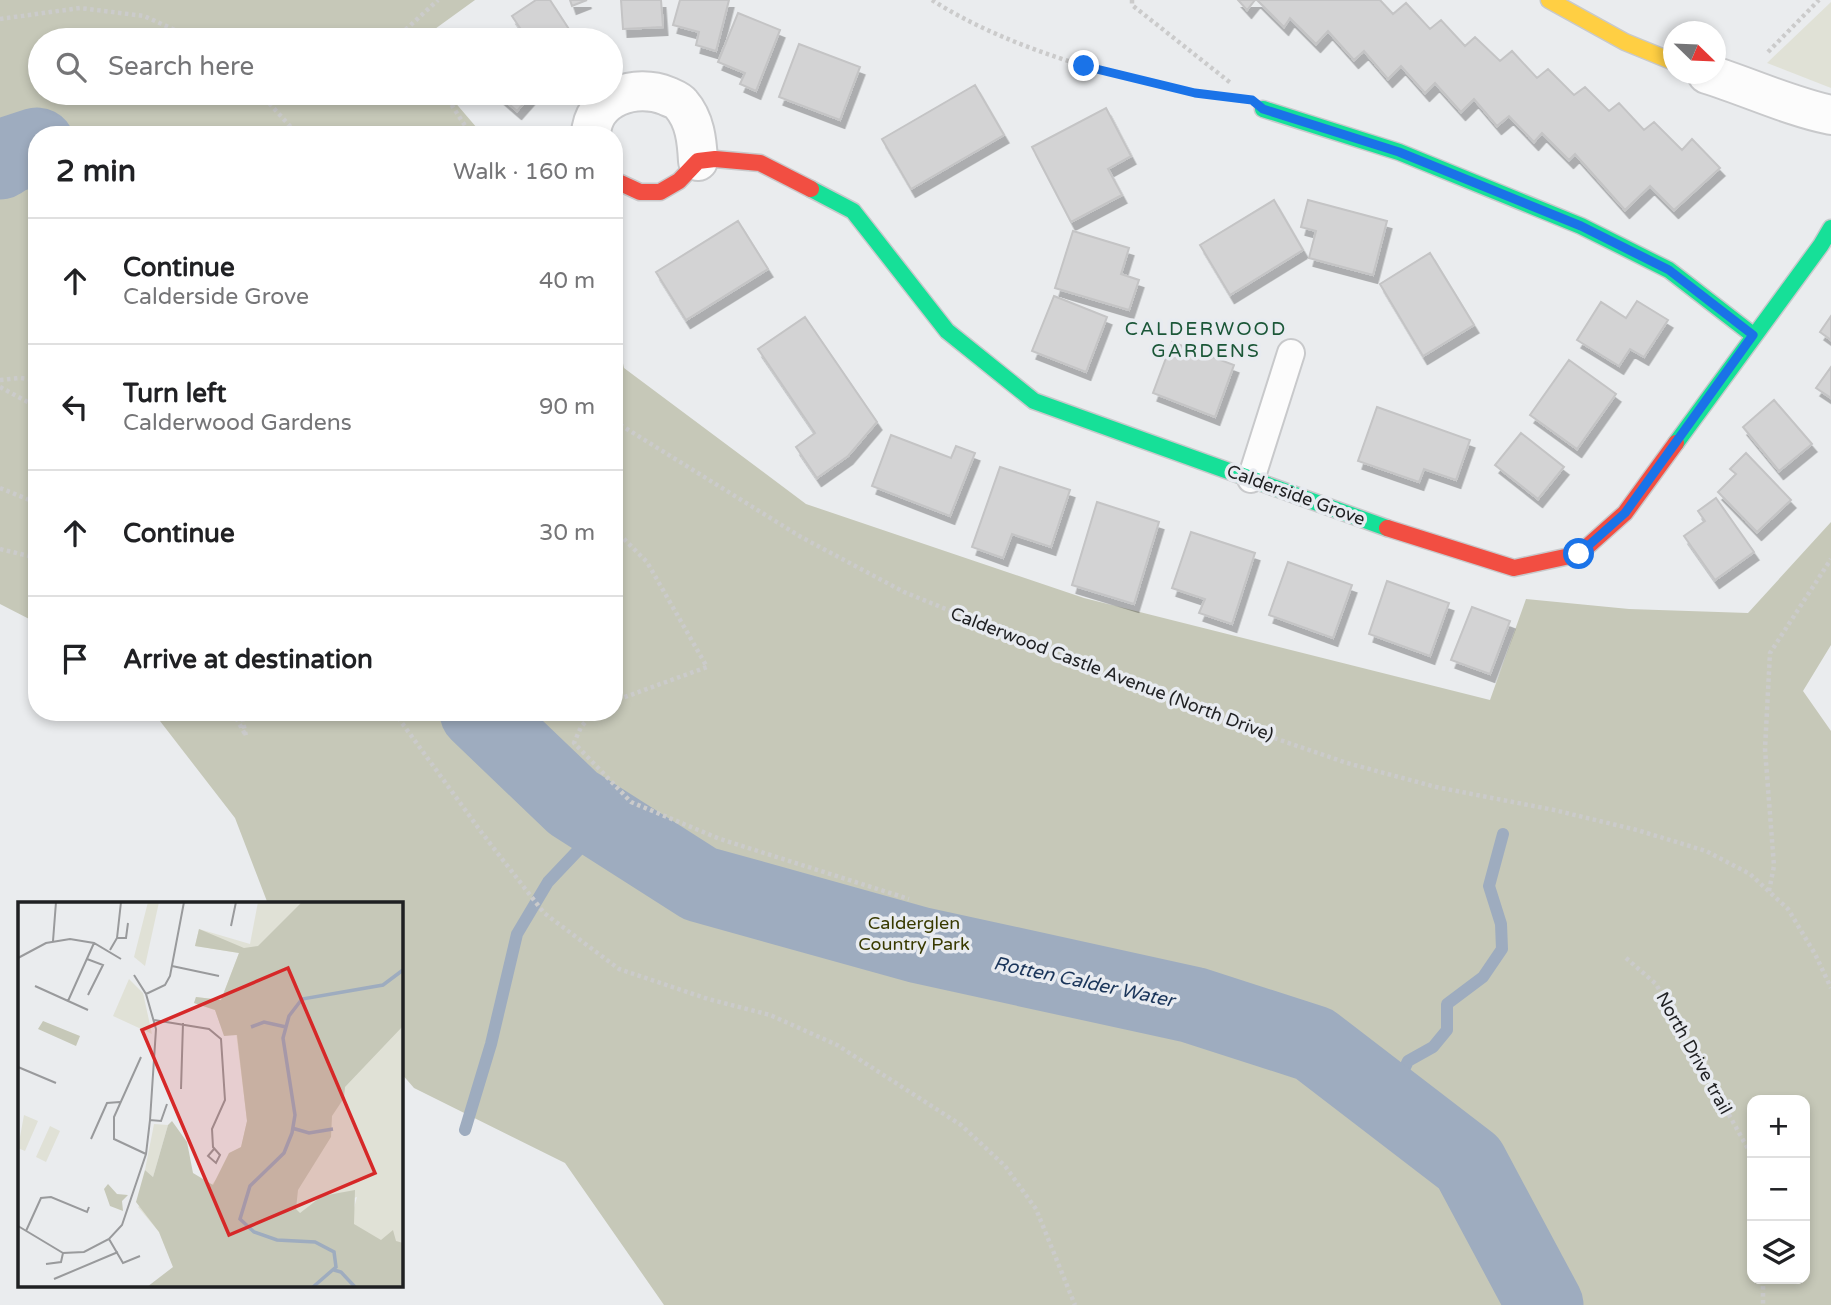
<!DOCTYPE html>
<meta charset="utf-8">
<style>
:root{--surface:#fff;--page:#f6f6f6;--text:#202124;--muted:#757577;--line:#e0e0e0}
body{margin:0;font-family:"Varela Round",sans-serif;background:var(--page);color:var(--text)}
.controls{position:absolute;right:21px;bottom:21px;display:grid;overflow:hidden;border-radius:14px;box-shadow:0 4px 10px #0003}
.controls button{width:63px;height:63px;display:grid;place-items:center;padding:0;border:0;border-bottom:2px solid var(--line);background:var(--surface);color:var(--text);font:35px sans-serif}
.compass{position:absolute;left:1663px;top:21px;width:63px;height:63px;border-radius:50%;background:var(--surface);box-shadow:0 4px 10px #0003;rotate:113deg}
.stop{position:absolute;width:21px;height:21px;margin:-16px;border:5px solid #1a73e8;border-radius:50%;background:#fff}
.stop.end{background:#1a73e8;border-color:#fff;box-shadow:0 2px 7px #0008}
.list{margin:0;padding:0;list-style:none}
h2{display:flex;justify-content:space-between;align-items:center;height:91px;margin:0;padding:0 28px;font-size:30px}
h2 small{font-size:23px;font-weight:400;color:var(--muted)}
.list li{display:grid;grid-template-columns:46px 1fr auto;gap:21px;align-items:center;box-sizing:border-box;height:126px;padding:0 28px;border-top:2px solid var(--line)}
.list b{display:block;font-size:26px;white-space:nowrap}
.list p{margin:0;font-size:23px;white-space:nowrap;color:var(--muted)}
.list em{font-size:23px;font-style:normal;color:var(--muted)}
.icon{flex:none;width:38px;height:38px;fill:none;stroke:currentColor;stroke-width:2;stroke-linecap:round;stroke-linejoin:round}
.map{position:relative;flex:none;width:1831px;height:1305px;overflow:hidden}
.search{position:absolute;background:var(--surface);box-shadow:0 4px 10px #0003;left:28px;top:28px;width:595px;height:77px;display:flex;align-items:center;gap:18px;box-sizing:border-box;padding:0 24px;border-radius:38px;color:var(--muted);font-size:26px}
.panel{position:absolute;background:var(--surface);box-shadow:0 4px 10px #0003;left:28px;top:126px;width:595px;height:595px;border-radius:28px}
.map>svg:first-child{display:block}
</style>
<div class="map">
<svg width="1831" height="1305" viewBox="0 0 1831 1305">
<defs>
<filter id="shadow"><feDropShadow dx="4.5" dy="8" stdDeviation="0" flood-color="#0004"/></filter>
</defs>
<rect width="100%" height="100%" fill="#eaecee"/>
<!-- green -->
<path fill="#e0e1d6" d="M1831,2V88L1767,63Z"/>
<!-- forest -->
<path fill="#c6c8b8" fill-rule="evenodd" d="M0,0H475L428,34L429,40H40V93H447L483,135H37V623L0,604Z
M614,322L624,368L806,504L1084,598L1490,700L1526,599L1629,609L1748,613L1831,522V645L1803,691L1831,731V1305H664L565,1163L414,1088L401,1073V904H268L235,818L153,712H614ZM1752,1100H1805V1279H1752Z"/>
<g fill="none" stroke-linecap="round" stroke-linejoin="round">
<!-- stream -->
<path stroke="#9eacbf" stroke-width="12" d="M1389,1102L1408,1061L1433,1047L1447,1030V1004L1483,977L1502,949L1501,924L1489,886L1503,834
M465,1130L491,1044L517,934L548,882L604,823"/>
<!-- river -->
<path stroke="#9eacbf" stroke-width="77" d="M0,161L9,155L37,146
M478,712L573,803L700,884L919,945L1193,1005L1314,1044L1469,1163L1545,1305"/>
</g>
<!-- building -->
<path fill="#d3d3d4" stroke="#c4c4c5" stroke-width="2" filter="url(#shadow)" d="M536,0H550L576,40H528L512,16Z
M570,0H587L572,6Z
M621,0H661L663,27L623,29Z
M680,0H729L716,51L696,45L699,32L673,25Z
M1238,0H1255L1247,10Z
M1257,0H1380L1393,14L1406,3L1430,29L1441,20L1465,46L1475,37L1500,61L1512,51L1537,78L1548,69L1574,95L1585,87L1609,111L1619,103L1644,130L1654,122L1682,150L1692,139L1720,168L1674,210L1650,186L1625,210L1575,154L1569,160L1542,133L1534,142L1509,116L1497,126L1474,99L1461,112L1435,83L1425,93L1401,66L1388,79L1364,51L1354,60L1328,31L1316,44L1290,18L1284,27Z
M738,13L780,30L756,91L740,84L745,73L718,62Z
M799,44L860,67L840,120L779,97Z
M975,85L1004,135L911,189L882,139Z
M496,93H533L517,111Z
M1106,108L1131,156L1108,169L1122,195L1071,222L1032,147Z
M1274,200L1303,250L1230,295L1200,245Z
M1308,200L1387,221L1373,275L1309,258L1316,231L1301,227Z
M738,221L768,269L686,320L656,272Z
M1073,231L1129,248L1121,274L1139,280L1129,310L1055,288Z
M1430,253L1474,325L1423,356L1380,284Z
M1054,296L1107,317L1086,372L1032,351Z
M1637,301L1668,320L1644,357L1630,349L1619,366L1577,340L1601,302L1626,318Z
M1831,316V340L1820,332Z
M805,317L877,422L848,456L817,478L796,447L815,433L758,349Z
M1172,342L1234,365L1215,417L1153,393Z
M1569,360L1616,394L1577,449L1530,415Z
M1831,367V398L1816,388Z
M1774,400L1812,444L1779,471L1743,427Z
M1377,407L1470,440L1456,480L1424,469L1419,482L1358,461Z
M1521,433L1564,467L1538,499L1495,465Z
M891,435L951,458L956,446L975,453L950,516L872,486Z
M1746,453L1791,500L1757,532L1718,492L1736,474L1730,469Z
M1000,467L1070,490L1051,547L1012,534L1003,558L972,547Z
M1716,498L1754,552L1715,580L1684,536L1705,521L1698,511Z
M1097,502L1159,522L1134,604L1072,585Z
M1191,532L1255,553L1232,624L1199,613L1205,599L1172,588Z
M1288,562L1352,585L1333,638L1269,615Z
M1387,581L1449,603L1430,656L1369,634Z
M1472,607L1510,621L1490,674L1451,660Z"/>
<g fill="none" stroke-linecap="round" stroke-linejoin="round">
<defs>
<path id="lane" d="M1251,479L1291,353"/>
<path id="street" d="M1707,74C1749,87 1788,106 1831,115
M591,135C592,97 636,83 667,96C671,98 678,100 681,104C695,120 697,141 698,161"/>
<path id="fast" d="M1263,109L1399,152L1581,226L1669,270L1753,335
M811,189L853,211L947,331L1034,401L1387,528
M1676,443L1821,245L1831,228"/>
<path id="slow" d="M1549,0L1625,42L1674,62"/>
<path id="jam" d="M614,180L640,192H660L679,181L698,161L715,159L760,163L811,189
M1387,528L1514,568L1579,554L1625,513L1676,443"/>
</defs>
<!-- lane casing -->
<use href="#lane" stroke="#c8c9cb" stroke-width="30"/>
<!-- street casing -->
<use href="#street" stroke="#c8c9cb" stroke-width="42"/>
<!-- fast casing -->
<use href="#fast" stroke="#c8c9cb" stroke-width="19"/>
<!-- slow casing -->
<use href="#slow" stroke="#c8c9cb" stroke-width="19"/>
<!-- jam casing -->
<use href="#jam" stroke="#c8c9cb" stroke-width="19"/>
<!-- path -->
<path stroke="#cbcbcb" stroke-width="4.5" stroke-dasharray="3.5 3.5" stroke-linecap="butt" d="M932,0C1009,50 1135,85 1227,97
M1132,0V5L1232,84
M0,19L80,8L144,16L197,40
M408,40L402,33L438,0
M1768,52L1819,0
M260,93L298,135
M444,93L471,135
M0,380L20,378L37,380
M0,387L37,407
M614,421L801,537L904,592L1204,714L1347,763L1436,787L1554,810L1637,830L1706,851L1750,874L1788,909L1815,954L1831,988
M0,488L37,503
M614,529L647,562L707,667L614,701
M0,549L37,558
M233,712L246,736L241,712
M394,712L482,833L544,913L619,969L708,999L770,1015L837,1045L961,1125L1005,1166L1036,1209L1075,1305
M594,712L581,727L574,743L631,802L720,839L909,899
M1769,891L1774,866L1765,749L1770,653L1831,559
M1626,958L1656,984L1752,1156
M1763,1279V1305"/>
<!-- lane -->
<use href="#lane" stroke="#fcfcfc" stroke-width="26"/>
<!-- street -->
<use href="#street" stroke="#fcfcfc" stroke-width="38"/>
<!-- fast -->
<use href="#fast" stroke="#16e098" stroke-width="16"/>
<!-- slow -->
<use href="#slow" stroke="#ffcf43" stroke-width="16"/>
<!-- jam -->
<use href="#jam" stroke="#f24e42" stroke-width="16"/>
</g>
<g fill="none" stroke-linecap="round" stroke-linejoin="round">
<!-- route -->
<path stroke="#1a73e8" stroke-width="9" d="M1084,66L1195,93L1252,100L1263,109L1399,152L1581,226L1669,270L1753,335L1625,513L1579,554"/>
</g>
<g text-anchor="middle" stroke-width="7" stroke-linejoin="round" paint-order="stroke">
<!-- street labels -->
<g font-size="18" fill="#1f2022" stroke="#e8ebf0">
<text transform="translate(1296 495) rotate(20)" y="6">Calderside Grove</text>
<text transform="translate(1112 674) rotate(21)" y="6">Calderwood Castle Avenue (North Drive)</text>
<text transform="translate(1694 1053) rotate(61)" y="6">North Drive trail</text>
</g>
<!-- park labels -->
<g font-size="18" fill="#393a00" stroke="#e8ebf0">
<text x="914" y="929">Calderglen<tspan x="914" dy="21">Country Park</tspan></text>
</g>
<!-- neighbourhood labels -->
<g font-size="19" letter-spacing="2" fill="#1b5738" stroke="#e8ebf0">
<text x="1206" y="335">CALDERWOOD<tspan x="1206" dy="22">GARDENS</tspan></text>
</g>
<!-- water labels -->
<g font-size="19" font-style="italic" fill="#1a355a" stroke="#e8ebf0">
<text transform="translate(1084 981) rotate(12)" y="7">Rotten Calder Water</text>
</g>
</g>
<!-- overview -->
<g transform="translate(18 902)">
<rect width="385" height="385" fill="#eaecee"/>
<path d="M130,0H141L127,64L116,55ZM240,0H385V385L155,365L141,330L120,305L171,271L192,285L223,246L229,219L217,122H202L197,108L176,101L178,95L203,98L221,51L177,44L181,27L232,42ZM339,295L333,317L282,311ZM111,77L125,91L134,132L95,114ZM6,213L20,219L7,249L0,246ZM136,222L150,223L135,275L127,268ZM32,224L42,229L28,260L18,255Z" fill="#e0e1d6" fill-rule="evenodd"/>
<path d="M284,0H385V124L327,185L326,196L314,214L313,235L280,288L278,307L282,311L304,294L337,288L336,322L363,338L375,328L378,339L385,341V385H129L155,365L141,330L118,300L127,268L135,275L150,223L154,219L169,240L175,271L195,283L211,251L223,245L229,219L219,133L206,134L197,108L176,101L178,95L203,98L221,51L177,44L181,27L226,46L240,44ZM25,119L62,134L58,144L20,127ZM90,282L99,292L110,293L104,299L105,309L92,304L86,287Z" fill="#c6c8b8"/>
<path fill="none" stroke="#9eacbf" stroke-width="3.5" d="M233,125L246,120L268,125M274,226L291,231L315,227M316,368L323,370L337,385M295,385L318,365L316,350L297,340L259,338L236,330L222,317L232,284L266,251L274,231L277,213L265,136L271,114L284,97L365,83L385,68"/>
<path fill="none" stroke="#999a9c" stroke-width="2" d="M213,24L218,0M99,36H108L110,21M35,39L38,0M92,48L99,36L103,0M0,56L28,41L52,37L76,41L103,57M69,57L85,63L70,93M154,64L201,74M116,73L128,92L138,127L132,218M17,84L70,108M128,92L147,83L152,74L166,0M50,99L76,41M136,118L191,127L203,137L207,198L194,227L195,245L202,253L198,261L190,254L196,247M123,155L96,215V237L128,252M0,165L38,181M163,187L165,121M73,237L89,201L102,200M0,324L45,351M8,329L23,296L33,295L69,310L71,305M91,337L105,361L122,354M28,362L43,360L45,351L66,350L91,337L104,323L128,252L132,218L143,219L149,202M36,377L100,350"/>
<path fill="#d62828" fill-opacity="0.15" stroke="#d62828" stroke-width="3.5" d="M270,66L357,271L211,333L124,128Z"/>
<rect width="385" height="385" fill="none" stroke="#1f2022" stroke-width="3.5"/>
</g>
</svg>
<div class="controls">
<button>+</button>
<button>−</button>
<button><svg class="icon" aria-label="layers" viewBox="0 0 24 24"><path d="M12 4l9 5-9 5-9-5zM3 14l9 5 9-5"/></svg></button>
</div>
<svg class="compass" viewBox="-18 -18 36 36"><path d="M0-13l5 13h-10z" fill="#e53935"/><path d="M0 13l5-13h-10z" fill="#757577"/></svg>
<div class="stop" style="left:1579px;top:554px"></div>
<div class="stop end" style="left:1084px;top:66px"></div>
<div class="search"><svg class="icon" aria-label="search" viewBox="0 0 24 24"><circle cx="10" cy="10" r="6"/><path d="M15 15l6 6"/></svg>Search here</div>
<section class="panel">
<h2>2 min<small>Walk · 160 m</small></h2>
<ul class="list">
<li><svg class="icon" aria-label="ahead" viewBox="0 0 24 24"><path d="M12 20V5M6 11l6-6 6 6"/></svg><div><b>Continue</b><p>Calderside Grove</p></div><em>40 m</em></li>
<li><svg class="icon" aria-label="left" viewBox="0 0 24 24"><path d="M17 20v-9H6M10 6l-5 5 5 5"/></svg><div><b>Turn left</b><p>Calderwood Gardens</p></div><em>90 m</em></li>
<li><svg class="icon" aria-label="ahead" viewBox="0 0 24 24"><path d="M12 20V5M6 11l6-6 6 6"/></svg><div><b>Continue</b></div><em>30 m</em></li>
<li><svg class="icon" aria-label="arrive" viewBox="0 0 24 24"><path d="M6 21V4h12l-3 4 3 4H6"/></svg><div><b>Arrive at destination</b></div></li>
</ul>
</section>
</div>
